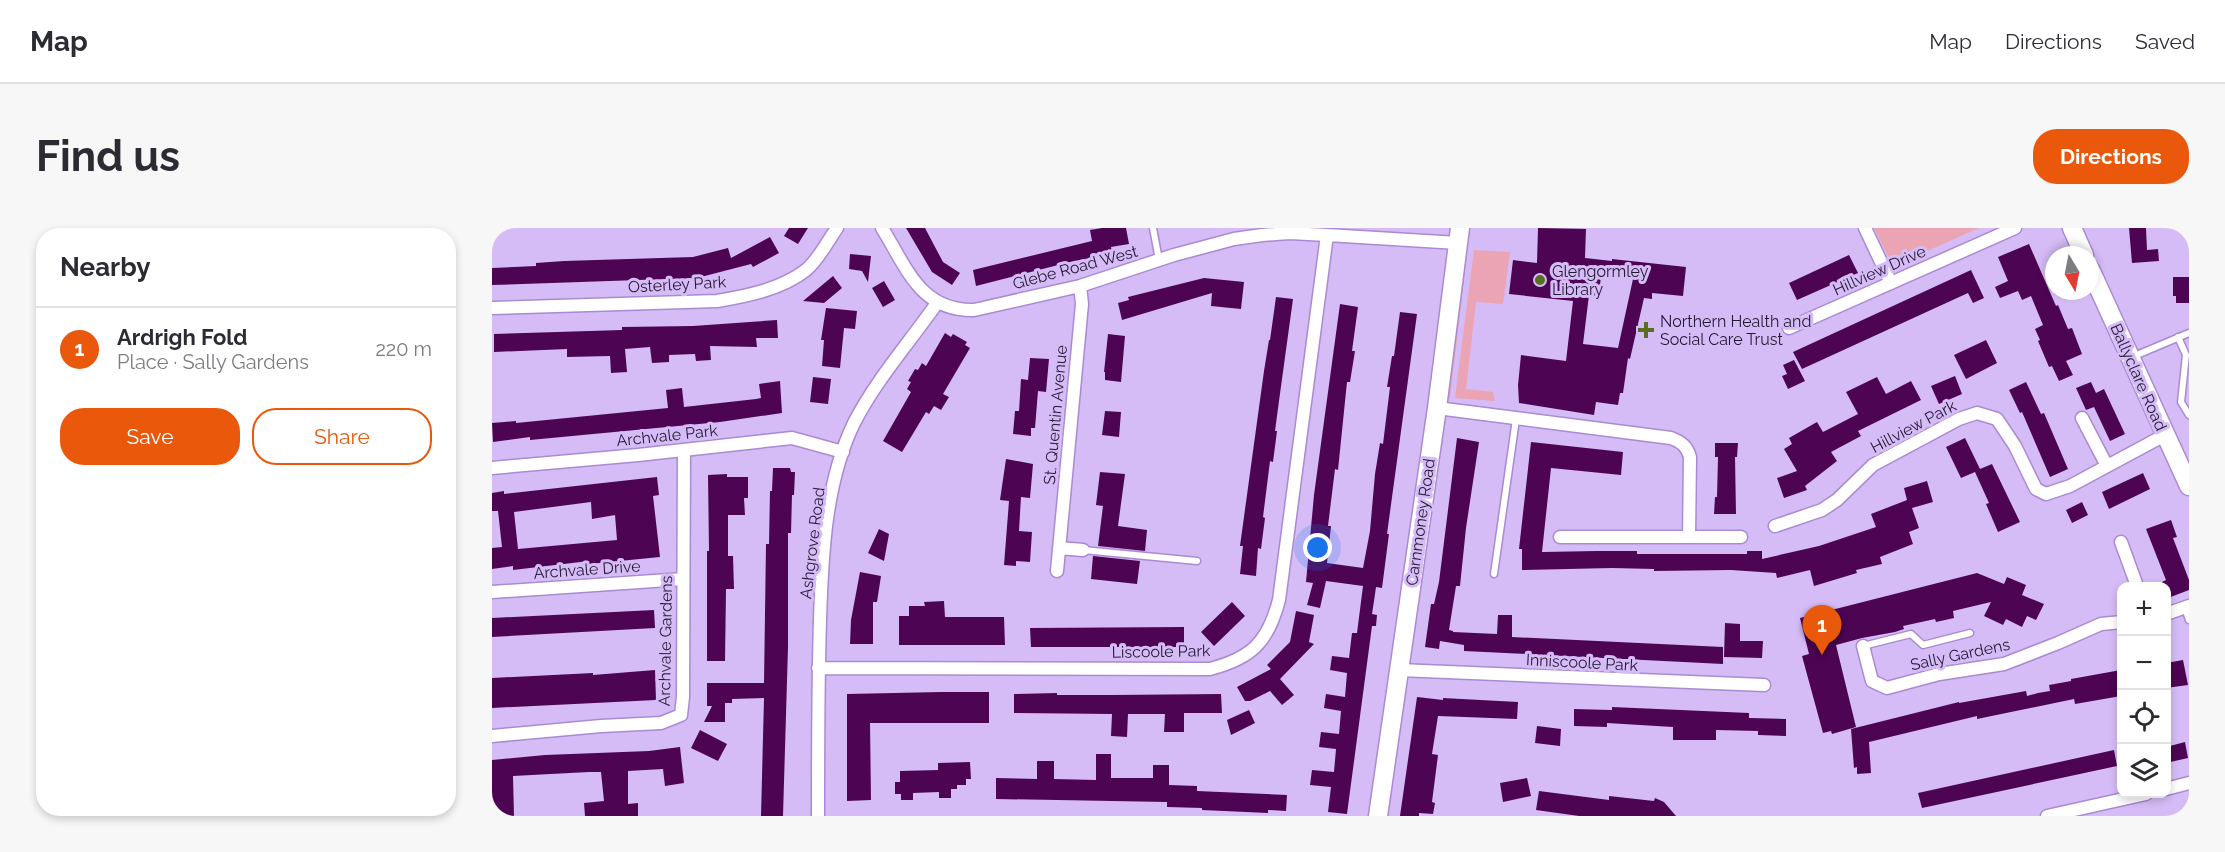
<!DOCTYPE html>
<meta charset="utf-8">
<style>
:root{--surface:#fff;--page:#f7f7f7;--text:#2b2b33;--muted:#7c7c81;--line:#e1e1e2;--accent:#ea580c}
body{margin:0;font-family:Raleway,sans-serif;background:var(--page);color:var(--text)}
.controls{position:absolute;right:18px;bottom:18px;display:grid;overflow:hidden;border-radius:12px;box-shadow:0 3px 9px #0003}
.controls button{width:54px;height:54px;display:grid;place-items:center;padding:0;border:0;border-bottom:2px solid var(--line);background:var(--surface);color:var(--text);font:30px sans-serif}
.compass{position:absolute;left:1553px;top:18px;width:54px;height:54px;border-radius:50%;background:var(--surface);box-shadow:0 3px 9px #0003;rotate:170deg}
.you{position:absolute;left:826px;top:320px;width:21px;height:21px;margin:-15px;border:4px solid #fff;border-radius:50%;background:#1a73e8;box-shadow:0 0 0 9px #1a73e833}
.badge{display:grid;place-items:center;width:39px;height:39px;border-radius:50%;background:var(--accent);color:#fff;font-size:20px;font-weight:700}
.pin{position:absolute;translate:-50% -50px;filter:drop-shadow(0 2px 3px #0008)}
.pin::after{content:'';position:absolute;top:32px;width:21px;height:18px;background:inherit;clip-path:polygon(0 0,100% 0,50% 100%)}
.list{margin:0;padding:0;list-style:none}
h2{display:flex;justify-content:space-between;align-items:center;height:78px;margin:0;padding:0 24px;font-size:26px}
h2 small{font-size:20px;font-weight:400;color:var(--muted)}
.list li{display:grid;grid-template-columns:39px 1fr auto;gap:18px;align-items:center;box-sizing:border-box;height:84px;padding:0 24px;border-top:2px solid var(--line)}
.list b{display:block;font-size:22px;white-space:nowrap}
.list p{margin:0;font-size:20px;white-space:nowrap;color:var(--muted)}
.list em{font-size:20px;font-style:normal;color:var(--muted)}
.actions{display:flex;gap:12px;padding:18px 24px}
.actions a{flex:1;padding:14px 0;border:2px solid var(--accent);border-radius:24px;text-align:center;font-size:21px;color:var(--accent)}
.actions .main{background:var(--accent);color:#fff}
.icon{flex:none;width:33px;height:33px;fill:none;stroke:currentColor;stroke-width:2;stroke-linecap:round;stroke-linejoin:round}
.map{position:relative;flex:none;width:1697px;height:588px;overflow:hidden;border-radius:24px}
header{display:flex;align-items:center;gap:36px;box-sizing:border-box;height:84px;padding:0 30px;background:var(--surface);border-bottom:2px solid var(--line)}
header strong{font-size:28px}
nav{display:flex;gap:33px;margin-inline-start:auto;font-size:21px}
.intro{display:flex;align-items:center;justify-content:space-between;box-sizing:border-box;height:144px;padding:0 36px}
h1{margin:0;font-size:42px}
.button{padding:15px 27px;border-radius:24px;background:var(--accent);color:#fff;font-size:21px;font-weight:700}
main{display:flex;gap:36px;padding:0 36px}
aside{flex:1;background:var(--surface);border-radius:24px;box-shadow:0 3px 9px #0003}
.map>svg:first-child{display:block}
</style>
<header>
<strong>Map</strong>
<nav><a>Map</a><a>Directions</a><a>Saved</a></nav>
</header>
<div class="intro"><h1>Find us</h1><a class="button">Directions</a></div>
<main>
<aside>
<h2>Nearby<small></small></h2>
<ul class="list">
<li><span class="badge">1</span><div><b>Ardrigh Fold</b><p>Place · Sally Gardens</p></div><em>220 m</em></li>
</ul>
<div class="actions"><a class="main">Save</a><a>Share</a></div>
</aside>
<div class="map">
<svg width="1697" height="588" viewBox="0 0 1697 588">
<rect width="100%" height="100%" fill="#d5bcf7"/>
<!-- green -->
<path fill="#eaa4b4" d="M1382,0H1487L1401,38Z
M982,22L1018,24L1011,76L984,74L974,161L1001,164L1003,173L963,170Z
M974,33L958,171L955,165Z"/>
<!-- building -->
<path fill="#4d0553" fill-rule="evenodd" d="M297,0H316L306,16L292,8Z
M414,0H433L451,34L468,45L460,57L440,44Z
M610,0H634L637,16L619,19L620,26L582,33L484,58L481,42L600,13L598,2Z
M1046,0L1094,1L1093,30L1120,33V31L1194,39L1191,68L1160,65V71L1152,70L1138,131L1136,130L1131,165H1128L1126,177L1104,174L1102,187L1027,175L1026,157L1029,127L1074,133L1081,73L1017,66L1021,32L1045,35ZM1109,47L1141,51L1126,120L1091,116L1097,67L1107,69Z
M1637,0H1654L1655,22L1666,21L1667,33L1640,35Z
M278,9L287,25L261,39L259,36L205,50L0,57V40L44,38V35L72,33L201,29L236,20L239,30Z
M1537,16L1564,78L1566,77L1576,101L1580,100L1590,126L1574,133L1581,147L1567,153L1560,138L1557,139L1546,113L1548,112L1543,101L1551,97L1539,68L1530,72L1526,63L1508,70L1503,59L1516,53L1506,29Z
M358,26L379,28L376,54L370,43L357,41Z
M1357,27L1366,45L1305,72L1297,55Z
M1479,42L1492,70L1481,75L1476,65L1310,141L1301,124Z
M341,48L350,60L332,75L311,73Z
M1681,49H1697V75H1684V68H1681Z
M712,50L752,54L749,81L719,78L720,65L630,92L626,75L637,72L636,69Z
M392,53L403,72L391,79L380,60Z
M784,69L801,71L787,173L783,203H785L781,234L778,233L771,289L773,290L769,321L766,320L764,348L748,346L751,318H748L772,143L777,112H778Z
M848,76L866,79L860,123H863L858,154H855L846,242L843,241L836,298H839L835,335L871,340L878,303L883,246L888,215L891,216L898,159H895L900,128H902L908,84L925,86L895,306H897L890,360L884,359L882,373L880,386L885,387L884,398H880L855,586L836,584L839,559L818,557L820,542L842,544L844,521L827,519L829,504L847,506L849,483L832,480L834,466L853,469L855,445L838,442L840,428L857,430L860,405H865L871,358L834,353L828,380L815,377L821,355L814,354L822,267Z
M334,80L365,83L363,101L352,100L348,140L330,138L332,112H329Z
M285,92L286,110H264L265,119L218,118L219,132L204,133L203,126L177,127V134L160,135L158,119L133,121L135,144L119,145L118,128L75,129V121L2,124V106L130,102V99L201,98Z
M453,105L459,109L461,106L475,114L473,117L478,120L451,166L457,169L449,182L442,178L437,186L434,184L410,224L391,213L419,164L415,161L419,154L416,153L423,141L426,142L430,135L434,138Z
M616,106L633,108L629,154L613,152V144H612Z
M1494,112L1505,135L1474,151L1462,127Z
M538,130L557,131L554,164L546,163L543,200H539V208L521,206L523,183H527L529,151L536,152Z
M1302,132L1313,153L1296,161L1290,148L1295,146L1291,137Z
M1463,148L1470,166L1447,176L1439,158Z
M321,149L339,151L336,176L318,174Z
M1385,149L1394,166L1419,153L1429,172L1366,203L1369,208L1339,224L1345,233L1313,258L1315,262L1292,270L1285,250L1305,243L1292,221L1300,216L1297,210L1325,194L1331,204L1366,186L1354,164Z
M288,153L290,185L228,194L38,212V209L1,214L0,195L24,193V195L176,180L174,162L190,160L192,179L264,171L269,170L267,156Z
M1534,154L1549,186L1552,185L1576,241L1558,249L1530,184L1528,185L1517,162Z
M1599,154L1604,165L1612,161L1633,206L1618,213L1602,179L1594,182L1584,160Z
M613,183L629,184L627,209L610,207Z
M965,210L987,214L974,300L968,358H964L957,402L961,403V404L1005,406L1006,387H1020V409L1231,419V436L972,423V417L948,413L947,421L933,419L939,376H942L947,354Z
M1473,210L1488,241L1500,236L1528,294L1506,304L1494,276L1497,275L1483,244L1469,250L1454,219Z
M1039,214L1131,224L1129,247L1059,240L1050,324L1105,323H1145V326H1255V323H1270V331L1327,318L1384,299L1379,286L1415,272L1412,260L1435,253L1441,274L1420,280L1427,300L1417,304L1421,316L1388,329L1390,336L1364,342L1365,345L1322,358L1318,342L1285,350L1284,345L1239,342L1162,343V341L1120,340L1030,342V321H1027Z
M1223,215H1246L1245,229H1243L1244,286H1222L1223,269H1225L1226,229H1223Z
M514,231L541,236L538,270L529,269L527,303L540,304L538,334L524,333V338L512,337L517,273L508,272Z
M281,240H298L299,244H303L302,267H300L299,305H296V419L291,588H269L272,470L240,471V475H233V494H212L220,478H215V455H272L274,316H277L278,263H280Z
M608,244L633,246L626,298L655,302L653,323L606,318L611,278L604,277Z
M1651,245L1658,261L1617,281L1610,264Z
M235,246V249H256V270H252L253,287H236V328H241L242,361H234L233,433H215V323H217L216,247Z
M165,249L167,267L161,268L168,329L97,336V333L21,342V338L0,341V320L10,319L6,283H0V265L12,263V266ZM99,274L100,291L123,287L125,312L26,321L22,284Z
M1590,274L1596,287L1580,295L1574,282Z
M1679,292L1685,309L1681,310L1697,352V362L1676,370L1674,358H1672L1670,354L1674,352L1654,301Z
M387,301L397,306L392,333L376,325Z
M601,328L648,333L645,356L599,351Z
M368,344L389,348L385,374H381V416H358L359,392Z
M1485,345L1512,356L1515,349L1534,357L1530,367L1552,376L1544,392L1535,388L1530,399L1514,391L1511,397L1492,388L1499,374L1461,383L1462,390L1444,394L1443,391L1411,398L1412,401L1403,404L1370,410L1344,417L1364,499L1340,506L1339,503L1331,505L1310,428L1317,426L1308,390Z
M452,373L453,389H512L513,417H407V388H417V378H433L432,374Z
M740,374L753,388L722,418L709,404Z
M162,382L163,400L0,409V390Z
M804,383L822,387L817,414L822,416L788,451L802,467L790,477L778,463L758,473H753L745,459L779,441L775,437L798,414Z
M1233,395L1248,396V413H1271L1270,430L1232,429Z
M692,399V419H539L538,400Z
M1691,432L1696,457L1674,460V435Z
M163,442L164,472L0,480V450L101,445V447Z
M1629,442V468L1583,476L1582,471L1485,491V488L1377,514L1379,545L1365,546V539L1362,540L1359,501L1467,474V475L1534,463L1535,468L1546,465L1558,463L1557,457L1579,453V451Z
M449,464H497V495H378L379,572L355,573V466Z
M565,465V467H620L729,466L730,485H692V504H672L673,486H636L635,509L619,508L620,486L522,485V466Z
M925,469L951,472V470L1026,474L1025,491L946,488L940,526L946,527L940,574L943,575L941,586L927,585V588H908Z
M1120,479L1257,485V490L1294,491V508L1266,507V503L1224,502V512H1181V499L1115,495V499L1082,498V481L1120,482Z
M757,482L763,495L739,507L735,492Z
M1045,498L1069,501L1068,518L1043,515Z
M208,502L235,516L226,533L199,520Z
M1693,514L1696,530L1674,535V519Z
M188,519L192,555L173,558L171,541L136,543V576L146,575V588H93L92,575L112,573L109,544H97L21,548L22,588H0V532L53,527L157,523Z
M1622,522L1625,538L1430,580L1426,565Z
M604,526H619V550H661V537H677V557L705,558V563L795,567L794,583L776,582V585L710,582V580L675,579V574L504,571V550L545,551V533H562V551L604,552Z
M478,534L479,551H474V557H465V561H459V570H447V564L421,565V572H409V566H403V554H408V543L446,542V535Z
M1035,550L1039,568L1011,574L1008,555Z
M1047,563L1117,572V568L1162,573L1163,570L1172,574L1184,588H1087L1044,582Z"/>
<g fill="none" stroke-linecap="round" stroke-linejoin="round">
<defs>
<path id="lane" d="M661,0L667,32
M1686,109L1694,127L1689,174L1697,187
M1640,129L1697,105
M591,322L705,333
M1002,346L1024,191
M1693,380L1697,392
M1371,418L1419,406L1431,417L1478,405"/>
<path id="street" d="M390,0C415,40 428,83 482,82L588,58L682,27L742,11L770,7L797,5L835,7L966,15
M1373,0L1399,55
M0,80L225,73C255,68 290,61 314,42C327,31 335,14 345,0
M1297,100L1523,0
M945,180L1179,210C1189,214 1195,218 1198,229L1197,309
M1590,190L1615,238
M0,240L146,227L300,210L351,224
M1283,298L1330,282L1345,272L1381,237L1467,191L1485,185L1505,191L1523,218L1544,261L1554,266L1578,258L1673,207
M1068,309H1249
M1629,314L1645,358
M567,320L591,322
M565,343L590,76L588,58
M0,364L191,351
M1674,386L1697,378
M1371,418L1380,453L1395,460L1447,446L1512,436L1566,415L1609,396L1630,394
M326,440L718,441C760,430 776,414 787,372L835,7
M907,442L1272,457
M0,508L109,498L169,495L189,487L191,469L192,222
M1674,561L1697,555
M326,588C326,523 326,457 328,392C330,327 333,255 362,195C384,152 417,115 445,75
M1555,588L1654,566"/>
<path id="secondary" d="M1580,0L1592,27
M1598,41L1697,258
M886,588L945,180L968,0"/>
</defs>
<!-- lane casing -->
<use href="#lane" stroke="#aa8ad1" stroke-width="9"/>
<!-- street casing -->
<use href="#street" stroke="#aa8ad1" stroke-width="15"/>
<!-- secondary casing -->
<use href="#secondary" stroke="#aa8ad1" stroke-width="21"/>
<!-- lane -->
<use href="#lane" stroke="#fff" stroke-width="6"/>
<!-- street -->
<use href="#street" stroke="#fff" stroke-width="12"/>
<!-- secondary -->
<use href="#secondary" stroke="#fff" stroke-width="18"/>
</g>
<!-- markers -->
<g fill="#586f1f" stroke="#d5bcf7" stroke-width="2">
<circle cx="1048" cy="52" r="6"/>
<path d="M1151 93h6v6h6v6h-6v6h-6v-6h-6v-6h6z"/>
</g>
<g text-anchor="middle" stroke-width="6" stroke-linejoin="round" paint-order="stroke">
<!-- street labels -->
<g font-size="16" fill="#261934" stroke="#d5bcf7">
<text transform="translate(583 39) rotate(-15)" y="6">Glebe Road West</text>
<text transform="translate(1387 42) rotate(-24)" y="6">Hillview Drive</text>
<text transform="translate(185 56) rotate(-3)" y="6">Osterley Park</text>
<text transform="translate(1647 149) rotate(66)" y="6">Ballyclare Road</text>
<text transform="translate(563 187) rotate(-85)" y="6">St. Quentin Avenue</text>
<text transform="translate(1421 198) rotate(-28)" y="6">Hillview Park</text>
<text transform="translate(175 207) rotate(-6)" y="6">Archvale Park</text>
<text transform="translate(928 294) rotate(-82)" y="6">Carnmoney Road</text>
<text transform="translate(320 315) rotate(-83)" y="6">Ashgrove Road</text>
<text transform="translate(95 341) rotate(-4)" y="6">Archvale Drive</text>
<text transform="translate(173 413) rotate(-89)" y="6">Archvale Gardens</text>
<text transform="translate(669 423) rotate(-1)" y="6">Liscoole Park</text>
<text transform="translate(1468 426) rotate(-12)" y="6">Sally Gardens</text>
<text transform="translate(1090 434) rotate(3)" y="6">Inniscoole Park</text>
</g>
<!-- poi labels -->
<g font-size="16" fill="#261934" stroke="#d5bcf7" text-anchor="start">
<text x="1060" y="49">Glengormley<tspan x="1060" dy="18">Library</tspan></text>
<text x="1168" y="99">Northern Health and<tspan x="1168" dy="18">Social Care Trust</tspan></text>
</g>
</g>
</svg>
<div class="controls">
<button>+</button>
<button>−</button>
<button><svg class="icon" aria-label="locate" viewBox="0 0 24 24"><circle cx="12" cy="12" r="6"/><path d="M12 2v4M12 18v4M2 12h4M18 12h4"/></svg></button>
<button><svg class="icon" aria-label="layers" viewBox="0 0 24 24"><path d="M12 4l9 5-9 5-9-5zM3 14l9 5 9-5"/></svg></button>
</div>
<svg class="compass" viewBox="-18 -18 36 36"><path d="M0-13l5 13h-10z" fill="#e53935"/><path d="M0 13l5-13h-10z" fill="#7c7c81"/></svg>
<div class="you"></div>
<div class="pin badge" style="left:1330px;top:427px">1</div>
</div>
</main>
